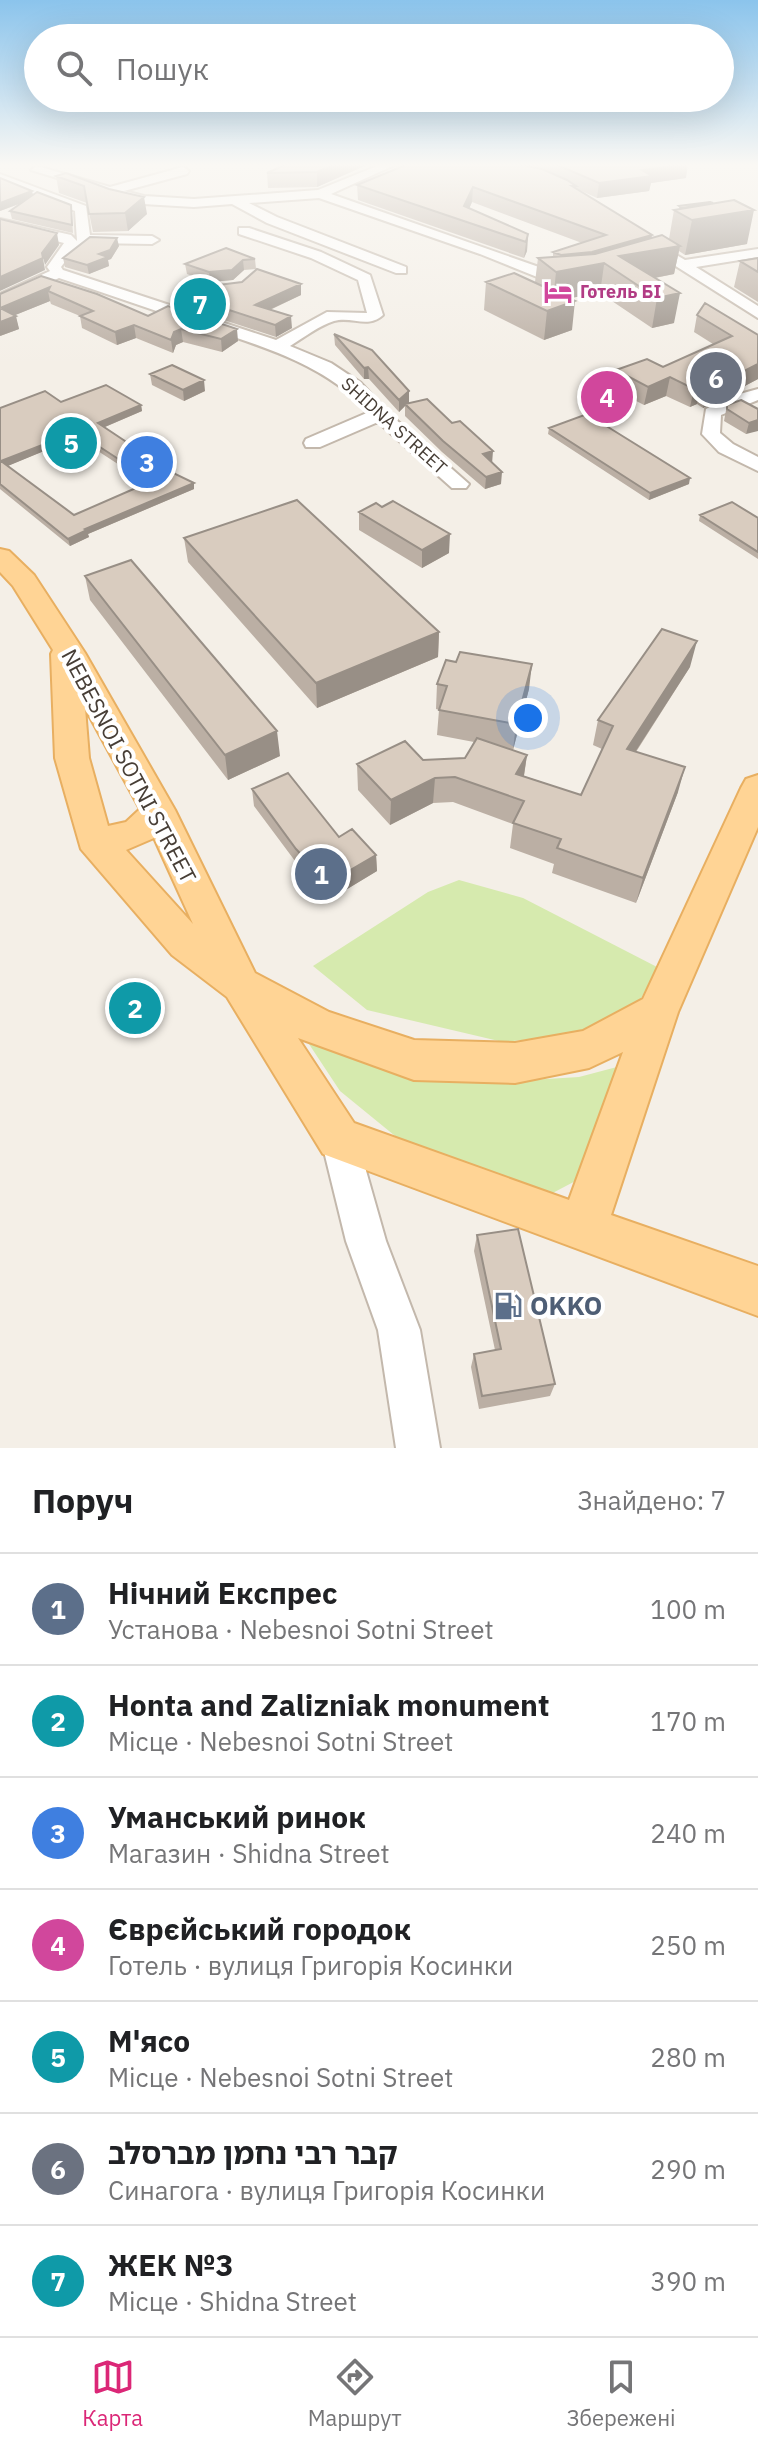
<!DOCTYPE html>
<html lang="uk">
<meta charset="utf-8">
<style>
:root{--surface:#fff;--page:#f6f6f6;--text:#202124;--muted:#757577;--line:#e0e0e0;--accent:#db2777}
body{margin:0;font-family:"IBM Plex Sans","Noto Sans Hebrew",sans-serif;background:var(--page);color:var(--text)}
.you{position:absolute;left:528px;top:718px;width:28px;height:28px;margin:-20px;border:6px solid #fff;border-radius:50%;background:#1a73e8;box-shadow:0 0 0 12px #1a73e833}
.badge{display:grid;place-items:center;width:52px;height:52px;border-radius:50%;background:var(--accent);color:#fff;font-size:26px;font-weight:700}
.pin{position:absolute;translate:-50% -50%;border:4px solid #fff;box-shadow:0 2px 8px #0006}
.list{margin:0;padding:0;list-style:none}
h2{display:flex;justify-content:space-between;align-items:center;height:104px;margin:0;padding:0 32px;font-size:34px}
h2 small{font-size:26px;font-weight:400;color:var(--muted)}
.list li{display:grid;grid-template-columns:52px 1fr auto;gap:24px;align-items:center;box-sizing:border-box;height:112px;padding:0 32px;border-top:2px solid var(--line)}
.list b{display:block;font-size:30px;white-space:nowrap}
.list p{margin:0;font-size:26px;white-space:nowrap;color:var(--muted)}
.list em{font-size:26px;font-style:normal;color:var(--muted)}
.icon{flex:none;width:44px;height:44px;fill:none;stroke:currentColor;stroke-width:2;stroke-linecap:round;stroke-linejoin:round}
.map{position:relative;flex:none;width:758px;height:1448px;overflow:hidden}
.search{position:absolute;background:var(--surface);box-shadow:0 8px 32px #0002;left:24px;right:24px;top:24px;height:88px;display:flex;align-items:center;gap:20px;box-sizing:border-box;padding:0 28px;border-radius:44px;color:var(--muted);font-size:30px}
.sheet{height:888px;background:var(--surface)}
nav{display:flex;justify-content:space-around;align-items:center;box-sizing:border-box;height:112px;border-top:2px solid var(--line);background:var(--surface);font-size:22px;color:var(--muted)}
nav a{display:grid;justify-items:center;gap:4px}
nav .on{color:var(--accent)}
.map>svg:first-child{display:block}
</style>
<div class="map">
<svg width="758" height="1448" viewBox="0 0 758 1448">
<rect width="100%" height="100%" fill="#f4efe7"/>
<!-- green -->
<path fill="#d6eaae" d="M459,880L523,898L659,968L640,1000L582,1034L503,1042L367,1010L313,966L428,892Z
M307,1041L376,1066L514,1081L579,1077L632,1063L585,1176L545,1197L400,1140L340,1091Z"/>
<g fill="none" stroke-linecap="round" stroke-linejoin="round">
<defs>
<path id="minor" d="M382,164H397L331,194L576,280L569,284L552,283L480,254L319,198L249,203L277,217L406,267V273H396L267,223L232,204L194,207L143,204L31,170L37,166L110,187L183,167L189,171L187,174L124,191L144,196L194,199L318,190Z
M0,174L86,206L90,235L152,236L159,240L152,244L90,243L73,258L67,259L61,267L63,270L276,340L327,312L367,313L358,280L311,258L239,234V228H249L321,252L370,275L383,315C368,329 352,316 334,321C320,325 303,338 290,346L331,363L361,383L394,418L469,484L466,488H452L378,422L320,447H306L304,443L306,439L369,412C322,362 258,345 194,324C149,308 104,293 59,278L0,305V294L50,271L47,267L64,243L0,227V219L71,235L77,241L75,211L0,182Z
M649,239L685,260L758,249V257L696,267L758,306V318L644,246V240Z
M758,389V400L721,415L720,433L733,444L758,457V471L719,452L702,434L706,409L729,397Z
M339,1121L352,1126L357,1139L386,1241L420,1330L440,1448H396L378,1330L346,1241L321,1139L326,1126Z"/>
<path id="major" d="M0,549L9,551L34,575L85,653L175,810L255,973L329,1012L414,1040L515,1043L583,1031L643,999L741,788L746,779L758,775V827L678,1012L611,1215L758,1266V1316L323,1154L227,997L172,955L81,849L55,758L51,654L53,650L13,586L0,572ZM85,708L140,809L126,822L108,826L89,758ZM154,838L193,924L126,850ZM298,1038L414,1080L515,1083L589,1068L623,1052L569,1200L354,1123Z"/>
</defs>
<!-- minor casing -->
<use href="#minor" stroke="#c3b8ac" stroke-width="4"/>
<!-- major casing -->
<use href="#major" stroke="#e8af61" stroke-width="4"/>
<!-- minor -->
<use href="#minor" fill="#fff" fill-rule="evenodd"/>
<!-- major -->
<use href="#major" fill="#ffd495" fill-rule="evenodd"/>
</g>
<!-- wall -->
<path fill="#bbafa4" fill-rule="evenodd" d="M369,164L317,187L268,188L267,173Z
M399,164H685L686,178L651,183L649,191L597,198L575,188L652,235L651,238L669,239L674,210L679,209V206L747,244L685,255L679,251L674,274L655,278L674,323L652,328L600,293L570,298L572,330L544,340L484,310L486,282H535L538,258L553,257V252L582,243L472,202L469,209L528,234L527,251L524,258L358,200L357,185L404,165Z
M66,173L147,214L128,231L93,232L87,203L59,193L56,176Z
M0,178L33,195L71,205L73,233L12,219L10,211L22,203L0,211Z
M119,246L111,259L108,260L109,266L89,274L65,267L63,258Z
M758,258V302L734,287L740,261Z
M255,259L256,269L244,270L233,280L210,282L187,274L185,264Z
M41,276L148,316L238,341L222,352L183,342L176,345L173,353L136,338L117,345L82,328L80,316L51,304L50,301L15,315L19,329L0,336Z
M180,294L301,295L270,310L292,328L276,337L181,306Z
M697,315L758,335V379L703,408L697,404L690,407L666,396L644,405L613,389L616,370L663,367L713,344L694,332Z
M334,334L409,403L492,462L501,484L485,489L442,452L405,416V406L399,412L369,379H364L335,345Z
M150,374L205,391L184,401L152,385Z
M61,402L141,405L142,411L105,427L194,489L88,534L89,537L70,546L0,489V408ZM81,440L147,483L74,515L7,466L61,444L65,447Z
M727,405L758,409L746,434L724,421Z
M549,428L689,484L649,500L548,434Z
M359,512L449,553L422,568L359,530Z
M700,515L758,518V559L699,521Z
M184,538L439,632L438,657L317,708L188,562Z
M85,576L280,756L228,780L90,600Z
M690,667L636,752L678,792L636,903L552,873L554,864L510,848L513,824L453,802L433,803L390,825L358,790L357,764L465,758L474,742L437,735L439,710L436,709L437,684L529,689L513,750L504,748L527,755L524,776L581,795L602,749L593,745L598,720Z
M252,789L339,837L376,855L377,871L329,900L298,865L254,806Z
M477,1235L555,1384L550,1396L479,1409L471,1367L474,1354L495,1350L474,1251Z"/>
<!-- shaded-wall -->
<path fill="#988f86" d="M336,164H369L317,187V172Z
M688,164L686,178L651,183L649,191L597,198L599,183L642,170Z
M473,187L472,202L463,222L464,206Z
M32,191L34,198L0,211V203Z
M144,197L147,214L128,231L125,213Z
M754,210L747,244L685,255L692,220Z
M57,233L59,245L45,265L42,253Z
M528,234L527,251L524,258L526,242Z
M652,235L649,251L680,246L674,274L633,282L618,260L604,265L600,293L553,301L556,272L560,271L561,255Z
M117,238L119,246L111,259L108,260L109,266L89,274L87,265Z
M43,258L45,270L0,291V277Z
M243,260L244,270L233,280L210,282L209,272Z
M301,284V295L256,316L255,305Z
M50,287L48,291L50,301L3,320L0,308Z
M680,293L674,323L652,328L657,298Z
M575,301L572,330L544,340L547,311Z
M16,316L19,329L0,336V322Z
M291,316L292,328L276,337L275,325Z
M134,325L136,338L117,345L115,332Z
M181,329L183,342L176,345L173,353L171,340L174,332Z
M237,329L238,341L222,352L221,339Z
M758,364V379L703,408L707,390Z
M368,367L369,379H364V368Z
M670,377L666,396L644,405L648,387Z
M204,380L205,391L184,401L183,390Z
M701,386L697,404L690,407L694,389Z
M409,391V403L405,404V406L399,412V400Z
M141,405L142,411L100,429L98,423Z
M758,420V431L746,434L749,423Z
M80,434L81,440L65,447L64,440Z
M60,438L61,444L3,468L1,461Z
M493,451L492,464L483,454Z
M502,472L501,484L485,489L486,477Z
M690,478L689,484L649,500L650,493Z
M194,483V489L88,534L89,537L70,546L68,539L85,529Z
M450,534L449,553L422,568V550Z
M439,632L438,657L317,708L316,683Z
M697,641L690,667L621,774L627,749Z
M532,664L529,689L513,750L516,724Z
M277,731L280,756L228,780L225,755Z
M527,755L523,781L513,799L516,774Z
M685,767L678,792L636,903L643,878Z
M435,778L433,803L390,825L391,800Z
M376,855L377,871L329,900L328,883Z"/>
<!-- building -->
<path fill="#d9ccbf" stroke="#988f86" stroke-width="2" fill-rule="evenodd" d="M287,164H336L317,172L267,173Z
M408,164H517L542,169L567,180L576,186H572L652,235L592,252L561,255L553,252L606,235L473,187L464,206L528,234L526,242L357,185Z
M555,164H685L642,170L652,176L599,183Z
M66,173L109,189L144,197L125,213L89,214L84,186L56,176Z
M0,178L32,191L0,203Z
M37,192L71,205L72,225L10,211Z
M734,200L754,210L692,220L674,210Z
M710,202L713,203L682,208L679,206Z
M0,219L57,233L42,253L43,258L0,277Z
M662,235L680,246L619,256L680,293L657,298L604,263L556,272L538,258L595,254Z
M90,237L117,238L110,250L99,254L108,257L87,265L63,258Z
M226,248L255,259L243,260L232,270L209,272L185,264Z
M758,258V272L740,261Z
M257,269L301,284L255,305L291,316L275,325L180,294L194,288L242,282Z
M514,273L575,301L547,311L486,282Z
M41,276L97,294L148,316L168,306L237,329L221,339L181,329L174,332L171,340L134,325L115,332L80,316L93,311L48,291L50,287L0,308L16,316L0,322V294Z
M705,303L758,335V364L707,390L701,386L694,389L670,377L648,387L616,370L647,359L663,367L732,336L697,315Z
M334,334L372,350L409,391L399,400L368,367L364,368Z
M172,365L204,380L183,390L150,374Z
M106,385L141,405L98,423L173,473L194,483L85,529L87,530L68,539L0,484V408L45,391L61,402ZM80,434L152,481L74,515L1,461L60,438L64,440Z
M427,399L452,423L460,421L493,451L483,454L502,472L486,477L443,441L405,404Z
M741,400L758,409V420L749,423L727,409V405Z
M587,414L690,478L650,493L549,428Z
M297,500L439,632L316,683L184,538Z
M393,501L450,534L422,550L359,512L376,503L382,507Z
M732,502L758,518V552L700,515Z
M131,560L277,731L225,755L85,576Z
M662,629L697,641L627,749L685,767L643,878L557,848L561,839L513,823L524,801L455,777L435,778L391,800L357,764L405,741L423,760L465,758L477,738L527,755L516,774L581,795L613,726L598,720Z
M460,652L532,664L516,724L439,710L447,686L437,684L446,660L456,662Z
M288,773L339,837L352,829L376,855L328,883L296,849L252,789Z
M518,1229L555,1384L482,1396L474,1354L501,1349L477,1235Z"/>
<!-- sky -->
<linearGradient id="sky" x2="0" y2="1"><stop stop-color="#8bc4ec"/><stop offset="0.45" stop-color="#faf8f4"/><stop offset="1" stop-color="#faf8f4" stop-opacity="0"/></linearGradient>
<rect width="758" height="366" fill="url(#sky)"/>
<!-- icons -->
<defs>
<symbol id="hotel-bare" viewBox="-9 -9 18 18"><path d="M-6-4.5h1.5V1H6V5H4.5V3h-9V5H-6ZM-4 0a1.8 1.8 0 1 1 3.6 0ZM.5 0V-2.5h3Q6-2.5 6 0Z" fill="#d1479c" stroke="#fff" stroke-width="2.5" paint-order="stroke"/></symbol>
<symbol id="fuel-bare" viewBox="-9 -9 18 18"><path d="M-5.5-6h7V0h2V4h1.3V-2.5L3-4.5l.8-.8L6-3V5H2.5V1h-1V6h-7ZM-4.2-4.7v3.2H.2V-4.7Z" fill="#5c6f8a" stroke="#fff" stroke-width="2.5" paint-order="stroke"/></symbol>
</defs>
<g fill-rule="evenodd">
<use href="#hotel-bare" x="538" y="272" width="40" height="40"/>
<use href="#fuel-bare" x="488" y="1286" width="40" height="40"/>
</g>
<g text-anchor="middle" stroke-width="8" stroke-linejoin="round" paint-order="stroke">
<!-- far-hotel labels -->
<g font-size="18" font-weight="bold" fill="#b23c85" stroke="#fff" text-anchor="start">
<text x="580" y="298">Готель БІ</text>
</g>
<!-- far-street labels -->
<g font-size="18" fill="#473e36" stroke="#fff">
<text transform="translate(394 426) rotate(42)" y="6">SHIDNA STREET</text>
</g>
<!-- street labels -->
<g font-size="22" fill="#473e36" stroke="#fff">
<text transform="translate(129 766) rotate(62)" y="8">NEBESNOI SOTNI STREET</text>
</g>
<!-- near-service labels -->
<g font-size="26" font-weight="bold" fill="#4e5e75" stroke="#fff" text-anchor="start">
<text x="530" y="1315">OKKO</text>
</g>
</g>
</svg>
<div class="you"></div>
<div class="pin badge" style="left:321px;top:874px;background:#5c6f8a">1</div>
<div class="pin badge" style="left:135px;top:1008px;background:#0f9aa8">2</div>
<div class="pin badge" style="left:147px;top:462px;background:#3f7fe0">3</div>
<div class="pin badge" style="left:607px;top:397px;background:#d1479c">4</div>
<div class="pin badge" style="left:71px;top:443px;background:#0f9aa8">5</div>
<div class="pin badge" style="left:716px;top:378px;background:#6b7280">6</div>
<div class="pin badge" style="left:200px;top:304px;background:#0f9aa8">7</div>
<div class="search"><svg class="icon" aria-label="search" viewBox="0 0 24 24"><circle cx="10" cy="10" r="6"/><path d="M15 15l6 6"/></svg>Пошук</div>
</div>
<section class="sheet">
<h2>Поруч<small>Знайдено: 7</small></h2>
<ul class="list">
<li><span class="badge" style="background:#5c6f8a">1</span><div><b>Нічний Експрес</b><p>Установа · Nebesnoi Sotni Street</p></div><em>100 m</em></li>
<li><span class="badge" style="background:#0f9aa8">2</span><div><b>Honta and Zalizniak monument</b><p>Місце · Nebesnoi Sotni Street</p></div><em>170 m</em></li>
<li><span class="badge" style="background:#3f7fe0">3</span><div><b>Уманський ринок</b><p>Магазин · Shidna Street</p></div><em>240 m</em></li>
<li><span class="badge" style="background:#d1479c">4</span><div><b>Єврєйський городок</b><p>Готель · вулиця Григорія Косинки</p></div><em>250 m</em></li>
<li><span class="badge" style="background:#0f9aa8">5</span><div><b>М'ясо</b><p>Місце · Nebesnoi Sotni Street</p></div><em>280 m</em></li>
<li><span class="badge" style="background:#6b7280">6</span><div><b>קבר רבי נחמן מברסלב</b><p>Синагога · вулиця Григорія Косинки</p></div><em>290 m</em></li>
<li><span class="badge" style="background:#0f9aa8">7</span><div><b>ЖЕК №3</b><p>Місце · Shidna Street</p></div><em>390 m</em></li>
</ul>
</section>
<nav>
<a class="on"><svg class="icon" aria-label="map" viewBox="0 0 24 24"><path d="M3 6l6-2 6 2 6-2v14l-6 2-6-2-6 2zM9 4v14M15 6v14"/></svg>Карта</a>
<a><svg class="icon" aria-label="directions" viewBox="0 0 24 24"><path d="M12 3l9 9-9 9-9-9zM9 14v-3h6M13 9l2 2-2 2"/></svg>Маршрут</a>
<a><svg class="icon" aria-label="saved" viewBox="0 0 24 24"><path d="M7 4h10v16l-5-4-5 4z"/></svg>Збережені</a>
</nav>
